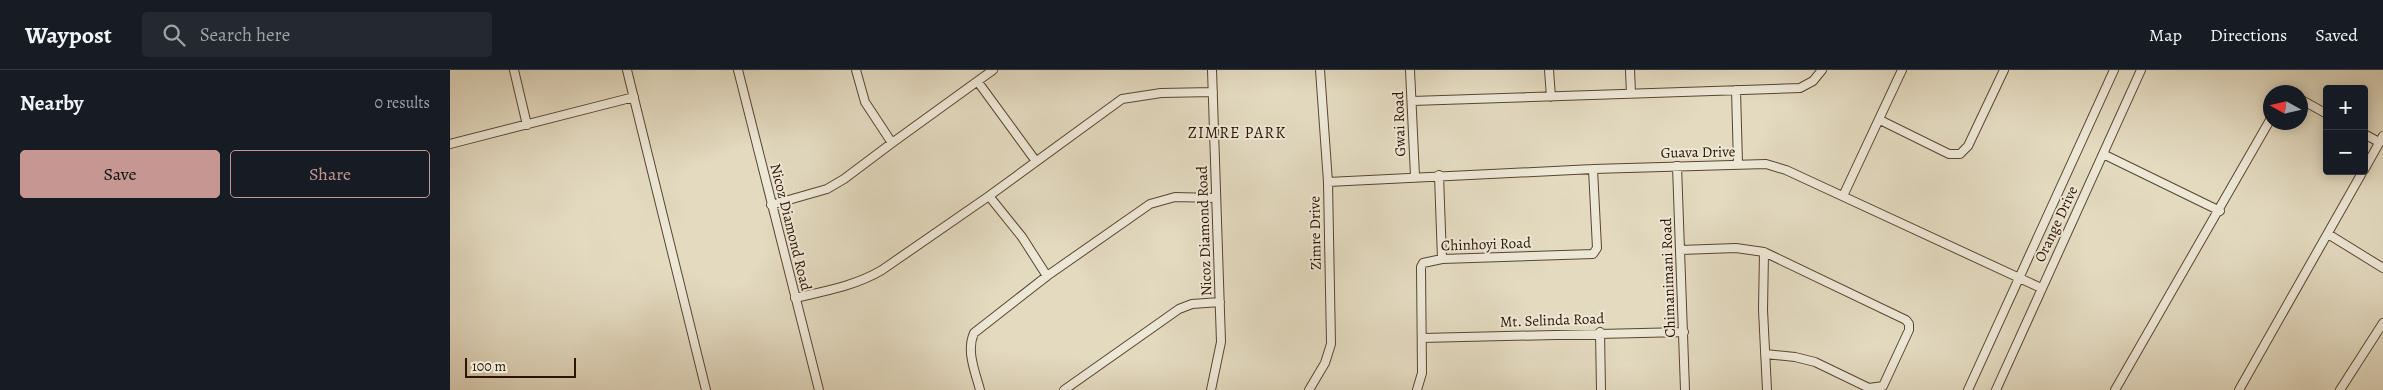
<!DOCTYPE html>
<meta charset="utf-8">
<style>
:root{--surface:#171b24;--page:#242831;--text:#f1f3f6;--muted:#9ea1a6;--line:#363941;--accent:#c59692}
body{margin:0;font-family:Alegreya,serif;background:var(--page);color:var(--text)}
.controls{position:absolute;right:15px;top:15px;display:grid;overflow:hidden;border-radius:5px;box-shadow:0 2px 12px #0003}
.controls button{width:45px;height:45px;display:grid;place-items:center;padding:0;border:0;border-bottom:1px solid var(--line);background:var(--surface);color:var(--text);font:25px sans-serif}
.compass{position:absolute;left:1813px;top:15px;width:45px;height:45px;border-radius:50%;background:var(--surface);box-shadow:0 2px 12px #0003;rotate:278deg}
.scale{position:absolute;left:15px;bottom:12px;width:111px;box-sizing:border-box;padding-left:5px;border:2px solid #2d1300;border-top:0;font-size:14px;line-height:18px;white-space:nowrap;color:#2d1300;-webkit-text-stroke:4px #ede7d6;paint-order:stroke}
.list{margin:0;padding:0;list-style:none}
h2{display:flex;justify-content:space-between;align-items:center;height:65px;margin:0;padding:0 20px;font-size:21px}
h2 small{font-size:16px;font-weight:400;color:var(--muted)}
.actions{display:flex;gap:10px;padding:15px 20px}
.actions a{flex:1;padding:11px 0;border:1px solid var(--accent);border-radius:5px;text-align:center;font-size:18px;color:var(--accent)}
.actions .main{background:var(--accent);color:#111}
.icon{flex:none;width:28px;height:28px;fill:none;stroke:currentColor;stroke-width:2;stroke-linecap:round;stroke-linejoin:round}
.map{position:relative;flex:none;width:1933px;height:320px;overflow:hidden}
header{display:flex;align-items:center;gap:30px;box-sizing:border-box;height:70px;padding:0 25px;background:var(--surface);border-bottom:1px solid var(--line)}
header strong{font-size:24px}
nav{display:flex;gap:28px;margin-inline-start:auto;font-size:18px}
.search{width:350px;height:45px;background:var(--page);display:flex;align-items:center;gap:12px;box-sizing:border-box;padding:0 18px;border-radius:5px;color:var(--muted);font-size:19px}
main{display:flex}
aside{flex:1;background:var(--surface)}
.map>svg:first-child{display:block}
</style>
<header>
<strong>Waypost</strong>
<div class="search"><svg class="icon" aria-label="search" viewBox="0 0 24 24"><circle cx="10" cy="10" r="6"/><path d="M15 15l6 6"/></svg>Search here</div>
<nav><a>Map</a><a>Directions</a><a>Saved</a></nav>
</header>
<main>
<aside>
<h2>Nearby<small>0 results</small></h2>
<ul class="list">
</ul>
<div class="actions"><a class="main">Save</a><a>Share</a></div>
</aside>
<div class="map">
<svg width="1933" height="320" viewBox="0 0 1933 320">
<rect width="100%" height="100%" fill="#e3dac0"/>
<filter id="stains"><feTurbulence type="fractalNoise" baseFrequency=".004" numOctaves="4"/><feColorMatrix values="0 0 0 0 .2 0 0 0 0 .09 0 0 0 0 .02 0 0 0 .5 -.17"/></filter>
<radialGradient id="worn" r=".72"><stop offset=".6" stop-color="#630" stop-opacity="0"/><stop offset="1" stop-color="#630" stop-opacity=".3"/></radialGradient>
<g fill="none" stroke-linecap="round" stroke-linejoin="round">
<defs>
<path id="minor" d="M64,0L77,55
M177,0L256,320
M288,0L369,320
M406,0L415,32L442,73L543,0
M960,0L965,106
M1099,0L1101,27
M1180,0L1181,23
M528,12L585,90
M1286,20L1288,94
M1850,29L1877,44
M962,31L1350,18L1363,11L1372,0
M1430,50L1499,84H1510L1518,76L1554,0
M1914,64L1929,72
M0,74L184,27
M1653,84L1770,141
M1227,96L1235,320
M1914,100L1933,66
M989,105L992,189
M878,112L1143,99L1316,94L1336,100L1591,218
M539,126L572,167L597,206
M1393,126L1452,0
M321,135L377,119L394,109L442,73
M1878,164L1933,198
M1230,180L1286,178L1314,182L1456,250L1459,254V260L1433,316L1419,318L1365,292L1345,287L1315,284
M1314,182L1313,240L1317,320
M345,228C375,221 405,216 432,200L539,126L672,29L711,23L763,22
M1150,262L1151,320
M972,268L1234,262
M530,320C525,301 516,281 524,263L597,206L700,134L725,127L765,128
M614,320L729,239L742,234L770,232
M761,320L771,272L762,0
M859,320L875,293L881,274L878,112L870,0
M967,320L972,303L971,197L973,193L992,189L1143,184L1147,178L1143,99
M1518,320L1664,0
M1546,320L1691,0
M1665,320L1820,50
M1789,320L1913,101
M1890,320L1933,253"/>
</defs>
<!-- minor casing -->
<use href="#minor" stroke="#5a4530" stroke-width="10"/>
<!-- minor -->
<use href="#minor" stroke="#ede7d6" stroke-width="8"/>
</g>
<g text-anchor="middle" stroke-width="4" stroke-linejoin="round" paint-order="stroke">
<!-- street labels -->
<g font-size="15" fill="#2d1300" stroke="#ede7d6">
<text transform="translate(949 54) rotate(-92)" y="5">Gwai Road</text>
<text transform="translate(1248 82) rotate(-1)" y="5">Guava Drive</text>
<text transform="translate(1606 154) rotate(-65)" y="5">Orange Drive</text>
<text transform="translate(341 157) rotate(76)" y="5">Nicoz Diamond Road</text>
<text transform="translate(754 161) rotate(-92)" y="5">Nicoz Diamond Road</text>
<text transform="translate(865 163) rotate(-91)" y="5">Zimre Drive</text>
<text transform="translate(1036 174) rotate(-2)" y="5">Chinhoyi Road</text>
<text transform="translate(1218 208) rotate(-92)" y="5">Chimanimani Road</text>
<text transform="translate(1102 250) rotate(-2)" y="5">Mt. Selinda Road</text>
</g>
<!-- neighbourhood labels -->
<g font-size="16" letter-spacing="1" fill="#2d1300" stroke="#ede7d6">
<text x="787" y="68">ZIMRE PARK</text>
</g>
</g>
<rect width="100%" height="100%" filter="url(#stains)"/>
<rect width="100%" height="100%" fill="url(#worn)"/>
</svg>
<div class="controls">
<button>+</button>
<button>−</button>
</div>
<svg class="compass" viewBox="-18 -18 36 36"><path d="M0-13l5 13h-10z" fill="#e53935"/><path d="M0 13l5-13h-10z" fill="#9ea1a6"/></svg>
<div class="scale">100 m</div>
</div>
</main>
